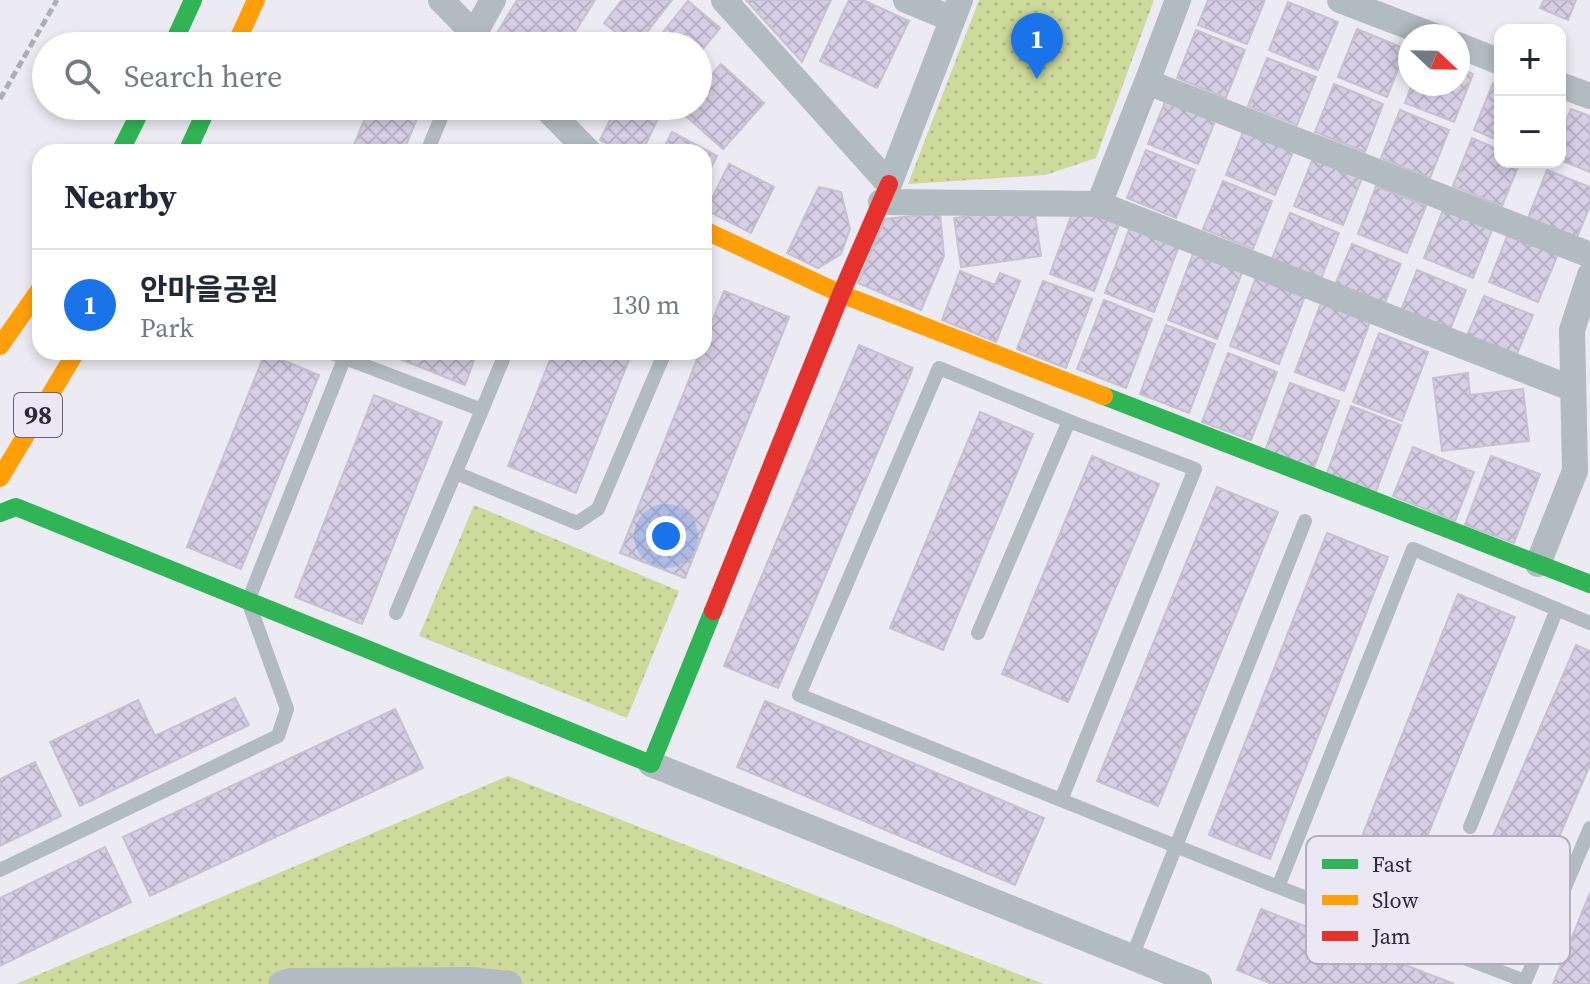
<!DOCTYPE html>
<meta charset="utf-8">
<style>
:root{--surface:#fff;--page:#f2f2f3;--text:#1f2937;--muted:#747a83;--line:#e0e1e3;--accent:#1a73e8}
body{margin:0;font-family:"Source Serif 4","Noto Sans KR",serif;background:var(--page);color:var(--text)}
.controls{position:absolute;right:24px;top:24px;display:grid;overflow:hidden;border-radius:16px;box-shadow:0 4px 12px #0003}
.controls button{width:72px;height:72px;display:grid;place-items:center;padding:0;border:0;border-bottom:2px solid var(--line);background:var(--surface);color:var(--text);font:40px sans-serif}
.compass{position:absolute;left:1398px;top:24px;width:72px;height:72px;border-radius:50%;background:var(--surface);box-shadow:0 4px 12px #0003;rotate:112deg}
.you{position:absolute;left:666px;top:536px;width:28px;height:28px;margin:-20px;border:6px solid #fff;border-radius:50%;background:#1a73e8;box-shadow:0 0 0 12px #1a73e833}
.badge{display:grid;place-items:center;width:52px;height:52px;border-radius:50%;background:var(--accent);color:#fff;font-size:26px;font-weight:700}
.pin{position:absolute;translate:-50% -66px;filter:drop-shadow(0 2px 4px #0008)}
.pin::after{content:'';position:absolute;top:42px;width:28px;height:24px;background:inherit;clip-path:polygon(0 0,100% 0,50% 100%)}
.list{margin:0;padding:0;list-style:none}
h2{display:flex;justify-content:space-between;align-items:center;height:104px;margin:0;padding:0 32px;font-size:34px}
h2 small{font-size:26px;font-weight:400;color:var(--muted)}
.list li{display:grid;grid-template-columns:52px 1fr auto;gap:24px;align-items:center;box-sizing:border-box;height:112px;padding:0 32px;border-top:2px solid var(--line)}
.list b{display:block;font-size:30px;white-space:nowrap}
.list p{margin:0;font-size:26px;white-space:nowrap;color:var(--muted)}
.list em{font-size:26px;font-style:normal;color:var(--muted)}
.icon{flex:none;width:44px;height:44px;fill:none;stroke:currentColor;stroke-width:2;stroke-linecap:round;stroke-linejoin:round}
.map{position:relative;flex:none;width:1590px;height:984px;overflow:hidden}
.search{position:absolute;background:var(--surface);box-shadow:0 4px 12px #0003;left:32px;top:32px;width:680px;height:88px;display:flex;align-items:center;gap:20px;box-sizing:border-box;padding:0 28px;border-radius:44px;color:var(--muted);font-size:30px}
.panel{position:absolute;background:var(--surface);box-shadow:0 4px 12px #0003;left:32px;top:144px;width:680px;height:216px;border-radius:24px}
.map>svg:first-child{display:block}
</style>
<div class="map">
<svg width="1590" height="984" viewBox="0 0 1590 984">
<defs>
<pattern id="green-dots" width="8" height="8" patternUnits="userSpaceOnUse" patternTransform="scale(2)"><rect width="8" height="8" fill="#cdda9b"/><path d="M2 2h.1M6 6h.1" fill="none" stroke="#b0bb87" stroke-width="1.8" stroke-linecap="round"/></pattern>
<pattern id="building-cross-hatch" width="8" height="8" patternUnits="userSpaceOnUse" patternTransform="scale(2)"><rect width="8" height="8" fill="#d5cee4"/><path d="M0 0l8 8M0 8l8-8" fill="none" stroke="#b7b1c5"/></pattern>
</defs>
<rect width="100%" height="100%" fill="#eceaf2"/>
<!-- green -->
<path fill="url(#green-dots)" d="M979,0H1154L1096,158L1045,175L908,184Z
M474,505L679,591L627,718L419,636Z
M508,776L1044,984H16Z"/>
<!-- building -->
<path fill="url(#building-cross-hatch)" stroke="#c6c1d0" stroke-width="2" d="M517,0H595L566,46H509L497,33Z
M622,0H672L636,46H633L604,23Z
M746,0H831L802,62Z
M849,0H863L909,21L877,88L820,61Z
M1208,0H1265L1247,44L1198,25Z
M1544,0H1576L1568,20L1540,8Z
M688,1L720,28L698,55V46H652Z
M1288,2L1338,22L1318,70L1269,50Z
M1357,29L1406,49L1387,97L1338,77Z
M1196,30L1245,50L1226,98L1177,78Z
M1267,58L1316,77L1297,125L1248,106Z
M721,64L764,103L723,149L679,110L683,106H698V90Z
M1458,68L1473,74L1454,122L1405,103L1412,84H1458Z
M1493,83L1500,86V141L1474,130Z
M1334,84L1383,104L1365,152L1315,132Z
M1167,97L1217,116L1198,164L1148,144Z
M370,106L422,107L403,152H351Z
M617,106H664L642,152H624L600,140Z
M1571,109L1590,116V172L1560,160V135Z
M1400,110L1449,130L1430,178L1381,158Z
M1245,127L1295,147L1275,195L1226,175Z
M672,132L717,156L704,181V152H662Z
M1472,138L1500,150V162H1520L1502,206L1453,186Z
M1146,150L1195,170L1176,218L1127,198Z
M1313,158L1362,178L1343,225L1294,206Z
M729,164L774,187L751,233L706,210Z
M1547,170L1590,187V206L1577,237L1528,218Z
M1223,181L1272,201L1253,249L1203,229Z
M1376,186L1426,206L1407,253L1358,234Z
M819,187L841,192L850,229L841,254L818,268L787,253Z
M1075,205L1120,222L1094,291L1050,274Z
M1034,207L1041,256L961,267L954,218Z
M1443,210L1492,230L1473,278L1424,258Z
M940,213L944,256L921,310L858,283L885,219Z
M1290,213L1339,233L1320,281L1271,261Z
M1131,225L1180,243L1154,312L1105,293Z
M1508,234L1558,254L1538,302L1489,282Z
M1352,244L1401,264L1381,312L1332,292Z
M1194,251L1243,270L1217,339L1168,320Z
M1417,270L1466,290L1447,337L1398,318Z
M960,271L995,285L1000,273L1020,281L996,342L942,320Z
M1256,277L1305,296L1279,364L1230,346Z
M1043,281L1092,299L1066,368L1017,349Z
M724,291L789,317L685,578L620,553L700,352H704V342Z
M1484,296L1533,315L1513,363L1464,343Z
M1104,300L1152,319L1126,388L1077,369Z
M1321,303L1370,322L1344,391L1295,372Z
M1166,325L1215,344L1189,413L1140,394Z
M1379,333L1428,352L1402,421L1353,402Z
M859,345L913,368L778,688L724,666Z
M399,352H477L465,385L397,358Z
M553,352H632L576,493L508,466Z
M265,353L319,375L241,569L187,547Z
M1228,353L1277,372L1251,440L1202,422Z
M1468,373L1470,395L1523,389L1529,441L1442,451L1433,378Z
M1290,383L1339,401L1313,470L1265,451Z
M374,395L442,422L362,624L295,597Z
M1351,406L1401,425L1375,494L1326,476Z
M980,412L1033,434L943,650L890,628Z
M1413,447L1474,472L1455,521L1393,496Z
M1092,456L1159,484L1068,702L1002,674Z
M1491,456L1540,474L1514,543L1465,525Z
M1217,487L1278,512L1158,806L1097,781Z
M1327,533L1388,557L1270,859L1209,835Z
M1458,594L1515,617L1419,857L1363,834Z
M1576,645L1590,651V765L1537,888L1481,864Z
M235,698L249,725L80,806L50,742L138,700L155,736Z
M765,701L1044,818L1015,885L737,767Z
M395,709L423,768L150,896L123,837Z
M35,762L61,816L0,846V779Z
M105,847L131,902L0,966V898Z
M1590,893V984H1553Z
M1261,909L1454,984H1272L1237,970Z"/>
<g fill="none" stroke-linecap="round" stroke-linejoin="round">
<!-- path -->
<path stroke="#acafb6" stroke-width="5" stroke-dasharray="8 4" stroke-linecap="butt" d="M0,99L57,0"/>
<!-- lane -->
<path stroke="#b2bac2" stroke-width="14" d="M427,152L443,113
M329,352L482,410L396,613
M482,410L506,352
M456,473L577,523L598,509L665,352
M978,633L1069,421L939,368L799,695L1278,887
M1061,800L1195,469L1069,421
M1470,827L1557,609
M0,870L278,736L287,709L248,601L347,352
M1132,957L1305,521
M1525,981L1278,887L1413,549L1590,623
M1524,984L1590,828"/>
<!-- street -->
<path stroke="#b2bac2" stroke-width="26" d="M441,0L486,46
M724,0L889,184L960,0
M906,0L952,19
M1178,0L1147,82L1590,255
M1340,0L1434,36
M474,34L493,0
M1458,45L1500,62
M1560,85L1590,96
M544,106L589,152
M881,202L1099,204L1147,82
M1099,204L1573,389
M1538,564L1575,471L1572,330L1590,275
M651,764L1199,984
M281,984L290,981L471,980L509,984"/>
<!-- fast -->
<path stroke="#30b455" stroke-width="18" d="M172,46L193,0
M120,152L143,106
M187,152L208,106
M1104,396L1590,584
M0,513L16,507L651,764L713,611"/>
<!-- slow -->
<path stroke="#ff9f0a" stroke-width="18" d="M235,46L256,0
M704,230L841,294L1104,396
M0,346L40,289
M0,478L76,352"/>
<!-- jam -->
<path stroke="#e5322d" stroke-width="18" d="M713,611L841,294L889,184"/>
</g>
<g text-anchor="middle" stroke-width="6" stroke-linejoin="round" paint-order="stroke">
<!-- shield labels -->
<rect fill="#ebe7f5" stroke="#676076" stroke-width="2" x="14" y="393" width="48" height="44" rx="6"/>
<g font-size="26" font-weight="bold" fill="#2f263f">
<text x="38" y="424">98</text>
</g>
</g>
<!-- legend -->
<rect x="1306" y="836" width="264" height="128" rx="12" fill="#ebe7f5" stroke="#b3adbe" stroke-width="2"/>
<rect x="1322" y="859" width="36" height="10" fill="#30b455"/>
<rect x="1322" y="895" width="36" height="10" fill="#ff9f0a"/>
<rect x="1322" y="931" width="36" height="10" fill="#e5322d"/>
<g font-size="22" fill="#2f263f">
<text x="1372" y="872">Fast</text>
<text x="1372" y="908">Slow</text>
<text x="1372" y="944">Jam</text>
</g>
</svg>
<div class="controls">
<button>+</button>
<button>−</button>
</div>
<svg class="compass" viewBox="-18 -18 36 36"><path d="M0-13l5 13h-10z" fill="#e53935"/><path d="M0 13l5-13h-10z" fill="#747a83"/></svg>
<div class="you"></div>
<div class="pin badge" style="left:1037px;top:79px">1</div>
<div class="search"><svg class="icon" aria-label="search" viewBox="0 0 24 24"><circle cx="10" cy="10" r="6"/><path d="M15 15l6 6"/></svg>Search here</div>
<section class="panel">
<h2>Nearby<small></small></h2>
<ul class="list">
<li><span class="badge">1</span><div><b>안마을공원</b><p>Park</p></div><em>130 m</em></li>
</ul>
</section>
</div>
